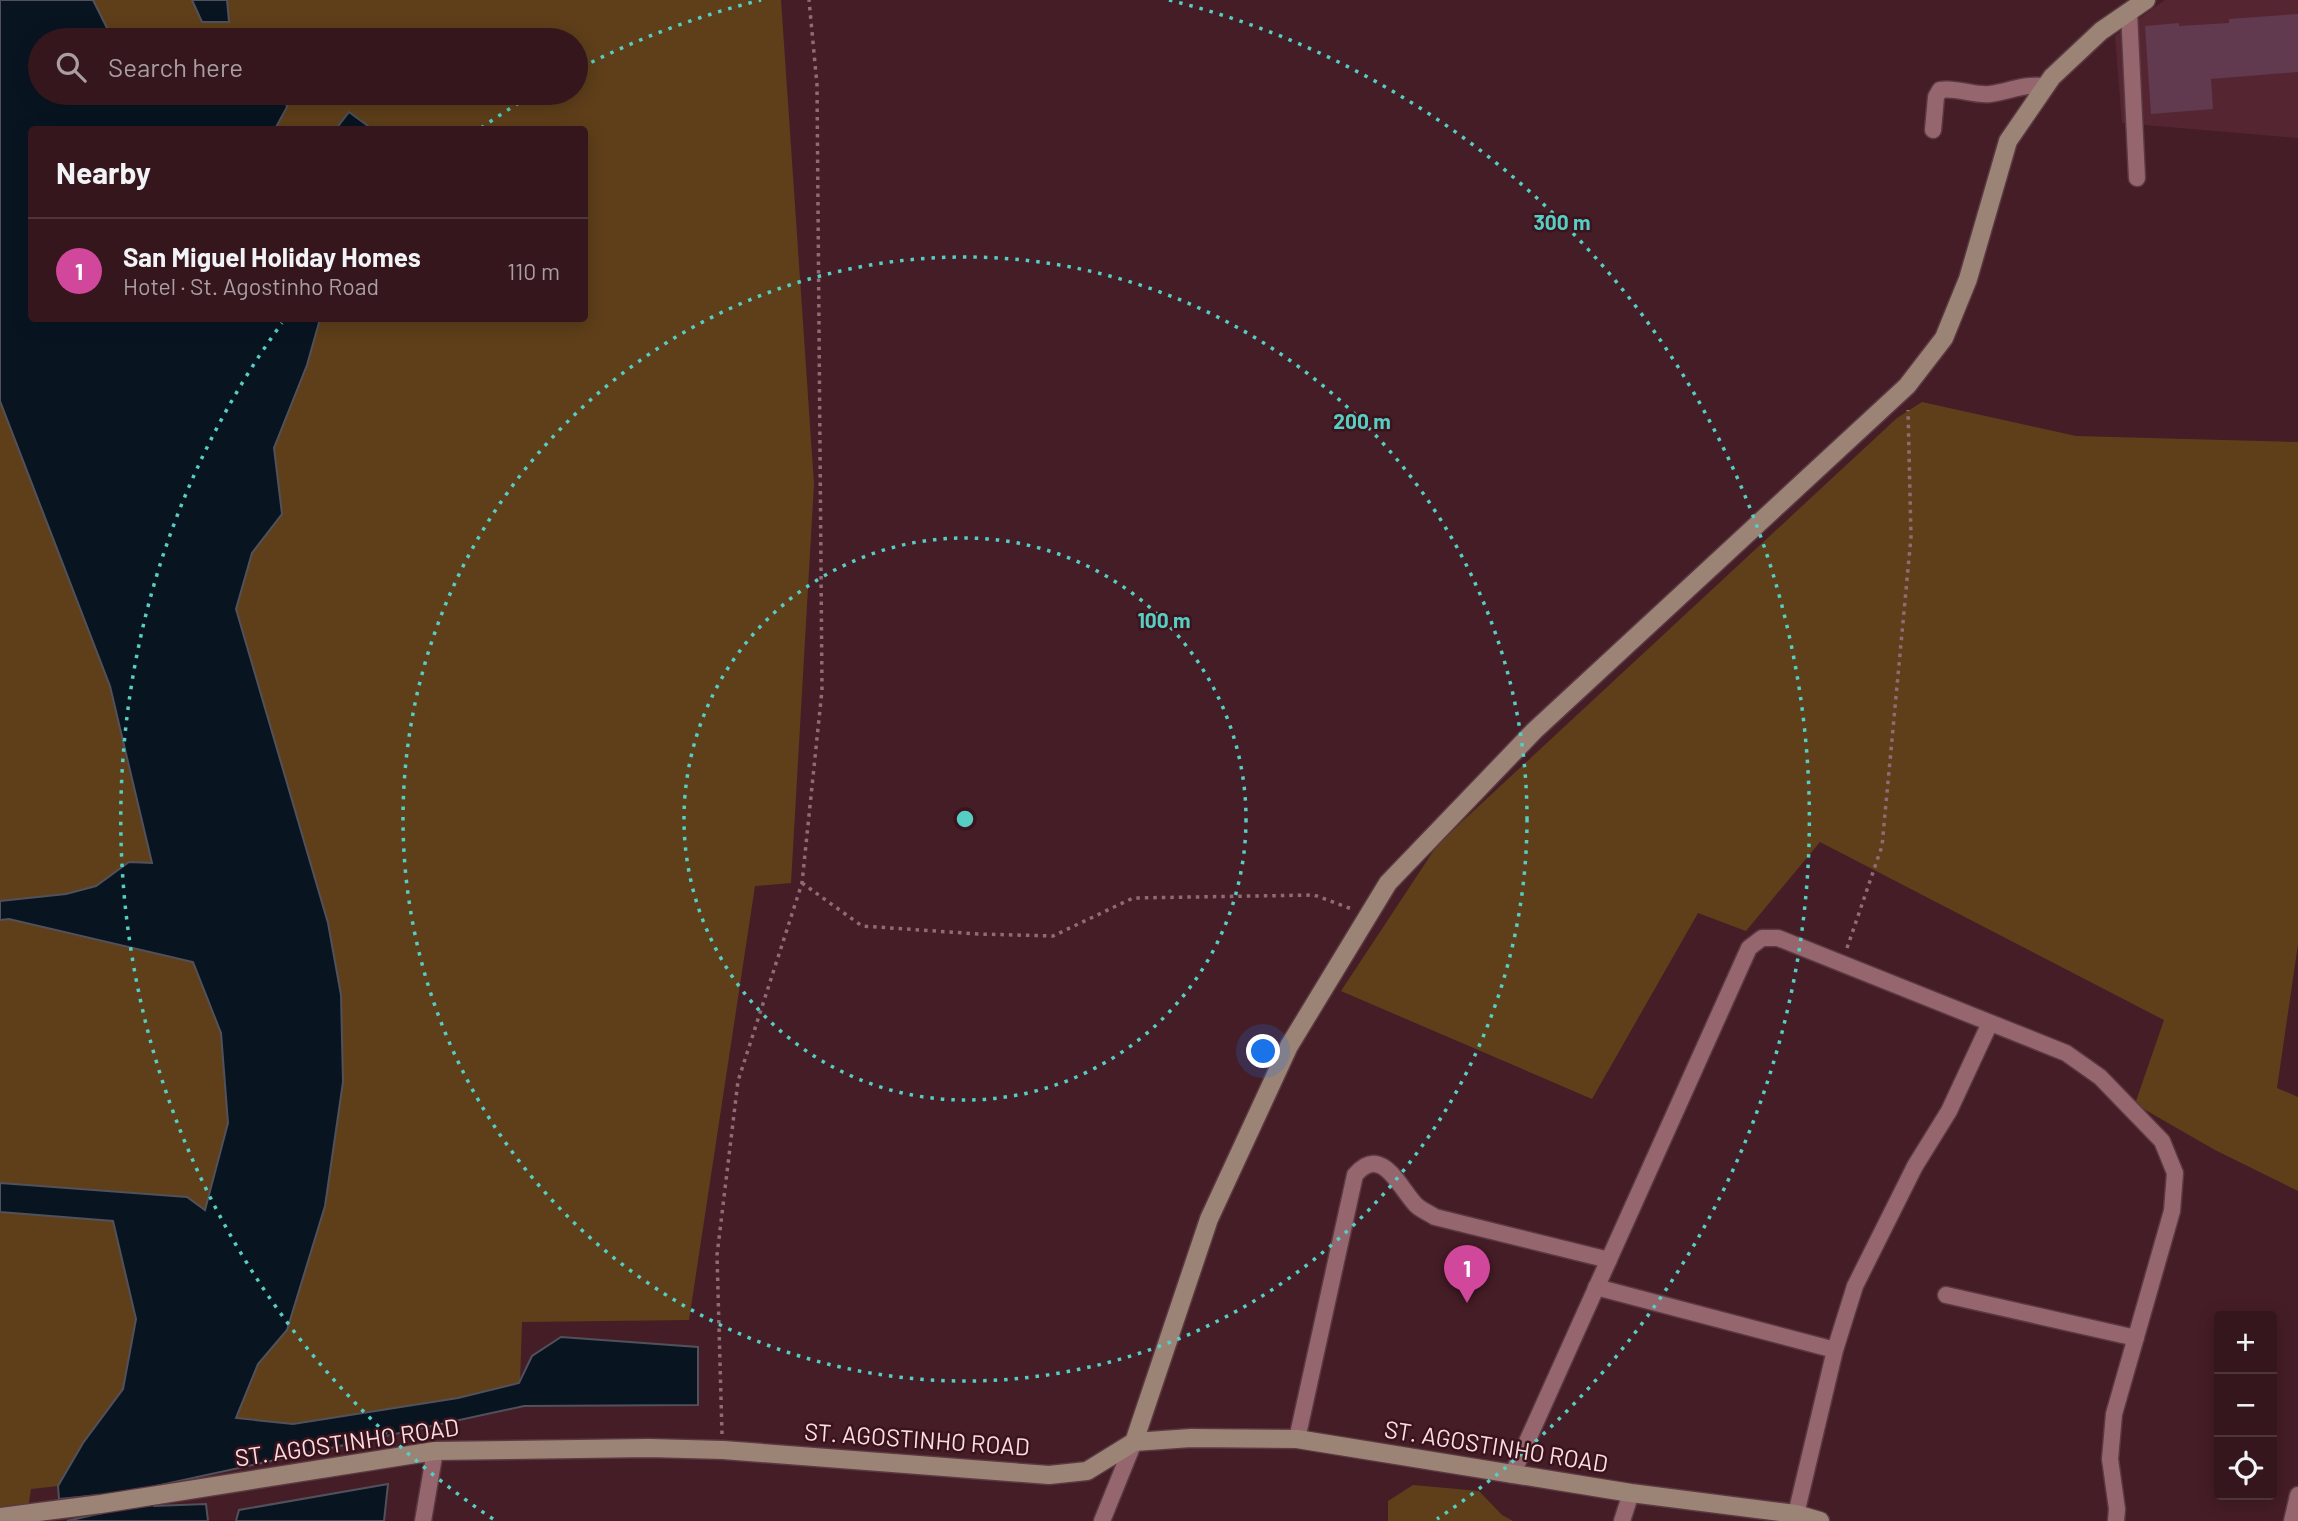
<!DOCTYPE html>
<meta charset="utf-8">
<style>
:root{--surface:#34161c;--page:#3f2329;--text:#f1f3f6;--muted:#a99fa3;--line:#4e353b;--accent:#db2777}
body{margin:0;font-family:Barlow,sans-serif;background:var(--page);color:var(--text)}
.controls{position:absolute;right:21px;bottom:21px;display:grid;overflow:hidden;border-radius:7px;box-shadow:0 4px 18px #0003}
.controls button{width:63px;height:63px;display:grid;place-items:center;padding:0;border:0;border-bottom:2px solid var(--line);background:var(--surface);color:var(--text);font:35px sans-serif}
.you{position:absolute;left:1264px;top:1052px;width:24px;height:24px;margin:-18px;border:5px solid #fff;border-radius:50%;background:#1a73e8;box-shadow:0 0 0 10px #1a73e833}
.badge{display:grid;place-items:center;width:46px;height:46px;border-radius:50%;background:var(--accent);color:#fff;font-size:23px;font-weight:700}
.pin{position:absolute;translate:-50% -58px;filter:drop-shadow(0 2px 4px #0008)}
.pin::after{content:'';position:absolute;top:37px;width:24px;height:21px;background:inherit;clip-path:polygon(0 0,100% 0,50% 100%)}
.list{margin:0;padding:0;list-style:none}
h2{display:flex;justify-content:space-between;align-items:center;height:91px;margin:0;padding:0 28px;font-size:30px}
h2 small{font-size:23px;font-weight:400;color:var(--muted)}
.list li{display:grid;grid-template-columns:46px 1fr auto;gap:21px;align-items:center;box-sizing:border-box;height:105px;padding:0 28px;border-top:2px solid var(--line)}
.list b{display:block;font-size:26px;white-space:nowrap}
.list p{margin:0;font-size:23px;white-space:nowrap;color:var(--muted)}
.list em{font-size:23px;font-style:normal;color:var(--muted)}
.icon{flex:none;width:38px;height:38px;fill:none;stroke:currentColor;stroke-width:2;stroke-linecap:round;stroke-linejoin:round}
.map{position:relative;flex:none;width:2298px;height:1521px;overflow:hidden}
.search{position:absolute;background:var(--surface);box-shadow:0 4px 18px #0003;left:28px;top:28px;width:560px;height:77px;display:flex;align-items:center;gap:18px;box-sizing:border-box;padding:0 24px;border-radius:38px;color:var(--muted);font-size:26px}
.panel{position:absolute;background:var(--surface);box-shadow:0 4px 18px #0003;left:28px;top:126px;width:560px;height:196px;border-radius:7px}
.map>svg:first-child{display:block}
</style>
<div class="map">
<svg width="2298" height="1521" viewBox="0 0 2298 1521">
<rect width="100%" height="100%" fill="#451d26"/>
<!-- built -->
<path fill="#552631" d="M2165,0H2298V138L2122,123L2115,36Z"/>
<!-- green -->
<path fill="#5f3f1a" d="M93,0H192L202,22H228L227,0H781L814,484L791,883L755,886L689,1320L522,1322L520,1383L458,1398L293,1425L236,1419L258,1364L287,1330L325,1206L328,923L236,609L252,553L282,514L274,448L307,365L320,319L584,318V130L372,129L349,113L336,129H275L287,107L283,93H576V40H113Z
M0,401L110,686L152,863L129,862L96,886L66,894L0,901Z
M1922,402L2076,436L2298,442V944L2277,1088L2298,1097V1191L2215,1150L2135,1104L2164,1020L1820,842L1746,931L1698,913L1592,1099L1341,991L1438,844L1897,418Z
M9,919L193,962L221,1033L228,1123L206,1210L187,1197L0,1183V920Z
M0,1212L114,1221L136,1319L123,1389L83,1443L58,1486L31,1489L28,1508L0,1509Z
M1413,1485L1479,1491L1502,1515L1513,1521H1388V1501Z"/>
<!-- water -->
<path fill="#081521" stroke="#51515b" stroke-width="2" d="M0,0H93L113,40H40V93H283L287,107L275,129L32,130V318L320,319L307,365L274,448L282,514L252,553L236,609L328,923L341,995L343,1082L325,1206L287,1330L258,1364L236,1418L293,1424L458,1398L519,1383L532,1356L561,1337L698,1347V1405L524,1406L151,1487L154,1506L206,1504L208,1521H67L102,1513L99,1495L59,1499L58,1486L83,1443L123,1389L136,1319L113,1221L0,1212V1183L187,1197L205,1210L228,1123L221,1033L193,962L9,919L0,920V901L66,894L96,886L129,862L152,863L110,686L0,401Z
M192,0H227L229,22H202Z
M349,112L372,129H336Z
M388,1484L384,1521H236L239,1510Z"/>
<!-- building -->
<path fill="#613a4f" d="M2298,14V72L2211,79L2213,109L2151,114L2145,26L2179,23V26L2229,23V19Z"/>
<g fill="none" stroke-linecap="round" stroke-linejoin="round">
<defs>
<path id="street" d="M2129,12L2137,178
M1933,130L1936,97L1940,90C1957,87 1974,96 1990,94C2012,91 2021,84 2045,86
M1596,1287L1835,1350
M1946,1295L2136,1338
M1297,1439L1355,1175C1382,1143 1400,1189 1416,1205C1421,1210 1429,1213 1435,1217L1609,1260
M1512,1475L1749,948L1762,938H1778L2066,1053L2100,1077L2162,1141L2175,1173L2172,1211L2114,1414L2110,1459L2117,1509L2116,1521
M1796,1514L1835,1350L1855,1286L1915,1166L1949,1111L1990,1023
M423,1521L435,1451
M1102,1521L1134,1442
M1622,1521L1631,1493
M2292,1521L2298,1495"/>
<path id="secondary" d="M1134,1442L1209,1219L1289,1046L1388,883L1534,731L1907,386L1944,338L1968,279L2008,141L2052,77L2101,31L2146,0
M0,1517L101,1504L435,1451L649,1448L723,1450L1049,1475L1087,1471L1134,1442L1191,1438L1297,1439L1631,1493L1796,1514L1820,1521"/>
</defs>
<!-- street casing -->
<use href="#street" stroke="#5b3942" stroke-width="19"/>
<!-- secondary casing -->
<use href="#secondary" stroke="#5b3942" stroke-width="21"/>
<!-- path -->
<path stroke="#8f6c73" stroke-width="3.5" stroke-dasharray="3.5 5" stroke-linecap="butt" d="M802,883L862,926L978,934L1053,936L1133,898L1314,895L1352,909
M1847,948L1882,846L1911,537L1908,410
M722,1434L717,1255L738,1081L802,883L822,690L817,85L809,0"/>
<!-- street -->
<use href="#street" stroke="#95666e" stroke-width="16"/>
<!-- secondary -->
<use href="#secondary" stroke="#9b8375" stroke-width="18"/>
</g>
<!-- distance rings -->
<g fill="none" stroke="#56cec3" stroke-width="3.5" stroke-dasharray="3.5 7">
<circle cx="965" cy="819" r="281"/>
<circle cx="965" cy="819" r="562"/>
<path d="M493 1519A844 844 0 0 1 282 323M481 128A844 844 0 0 1 530 96M582 67A844 844 0 0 1 761 0M1169 0A844 844 0 0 1 1437 1519"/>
</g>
<g text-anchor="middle" stroke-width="5" stroke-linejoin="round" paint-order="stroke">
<!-- street labels -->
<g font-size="24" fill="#fadee2" stroke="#3a131c">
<text transform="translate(917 1440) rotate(4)" y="8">ST. AGOSTINHO ROAD</text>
<text transform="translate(347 1443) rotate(-8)" y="8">ST. AGOSTINHO ROAD</text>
<text transform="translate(1496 1447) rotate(9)" y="8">ST. AGOSTINHO ROAD</text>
</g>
</g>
<circle cx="965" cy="819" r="10" fill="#56cec3" stroke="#3a131c" stroke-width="3.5"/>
<g font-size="21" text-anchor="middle" font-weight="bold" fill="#56cec3" stroke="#3a131c" stroke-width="5" stroke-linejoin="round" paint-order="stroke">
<text x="1562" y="230">300 m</text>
<text x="1362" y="429">200 m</text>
<text x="1164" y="628">100 m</text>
</g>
</svg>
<div class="controls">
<button>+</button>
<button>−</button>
<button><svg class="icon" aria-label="locate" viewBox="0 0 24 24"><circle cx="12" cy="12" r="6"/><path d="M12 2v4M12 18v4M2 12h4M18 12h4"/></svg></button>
</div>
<div class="you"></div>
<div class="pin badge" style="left:1467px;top:1303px;background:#d1479c">1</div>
<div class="search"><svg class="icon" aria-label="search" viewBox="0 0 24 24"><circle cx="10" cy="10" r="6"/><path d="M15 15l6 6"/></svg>Search here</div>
<section class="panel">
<h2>Nearby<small></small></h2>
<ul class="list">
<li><span class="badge" style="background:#d1479c">1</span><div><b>San Miguel Holiday Homes</b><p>Hotel · St. Agostinho Road</p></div><em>110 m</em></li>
</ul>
</section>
</div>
